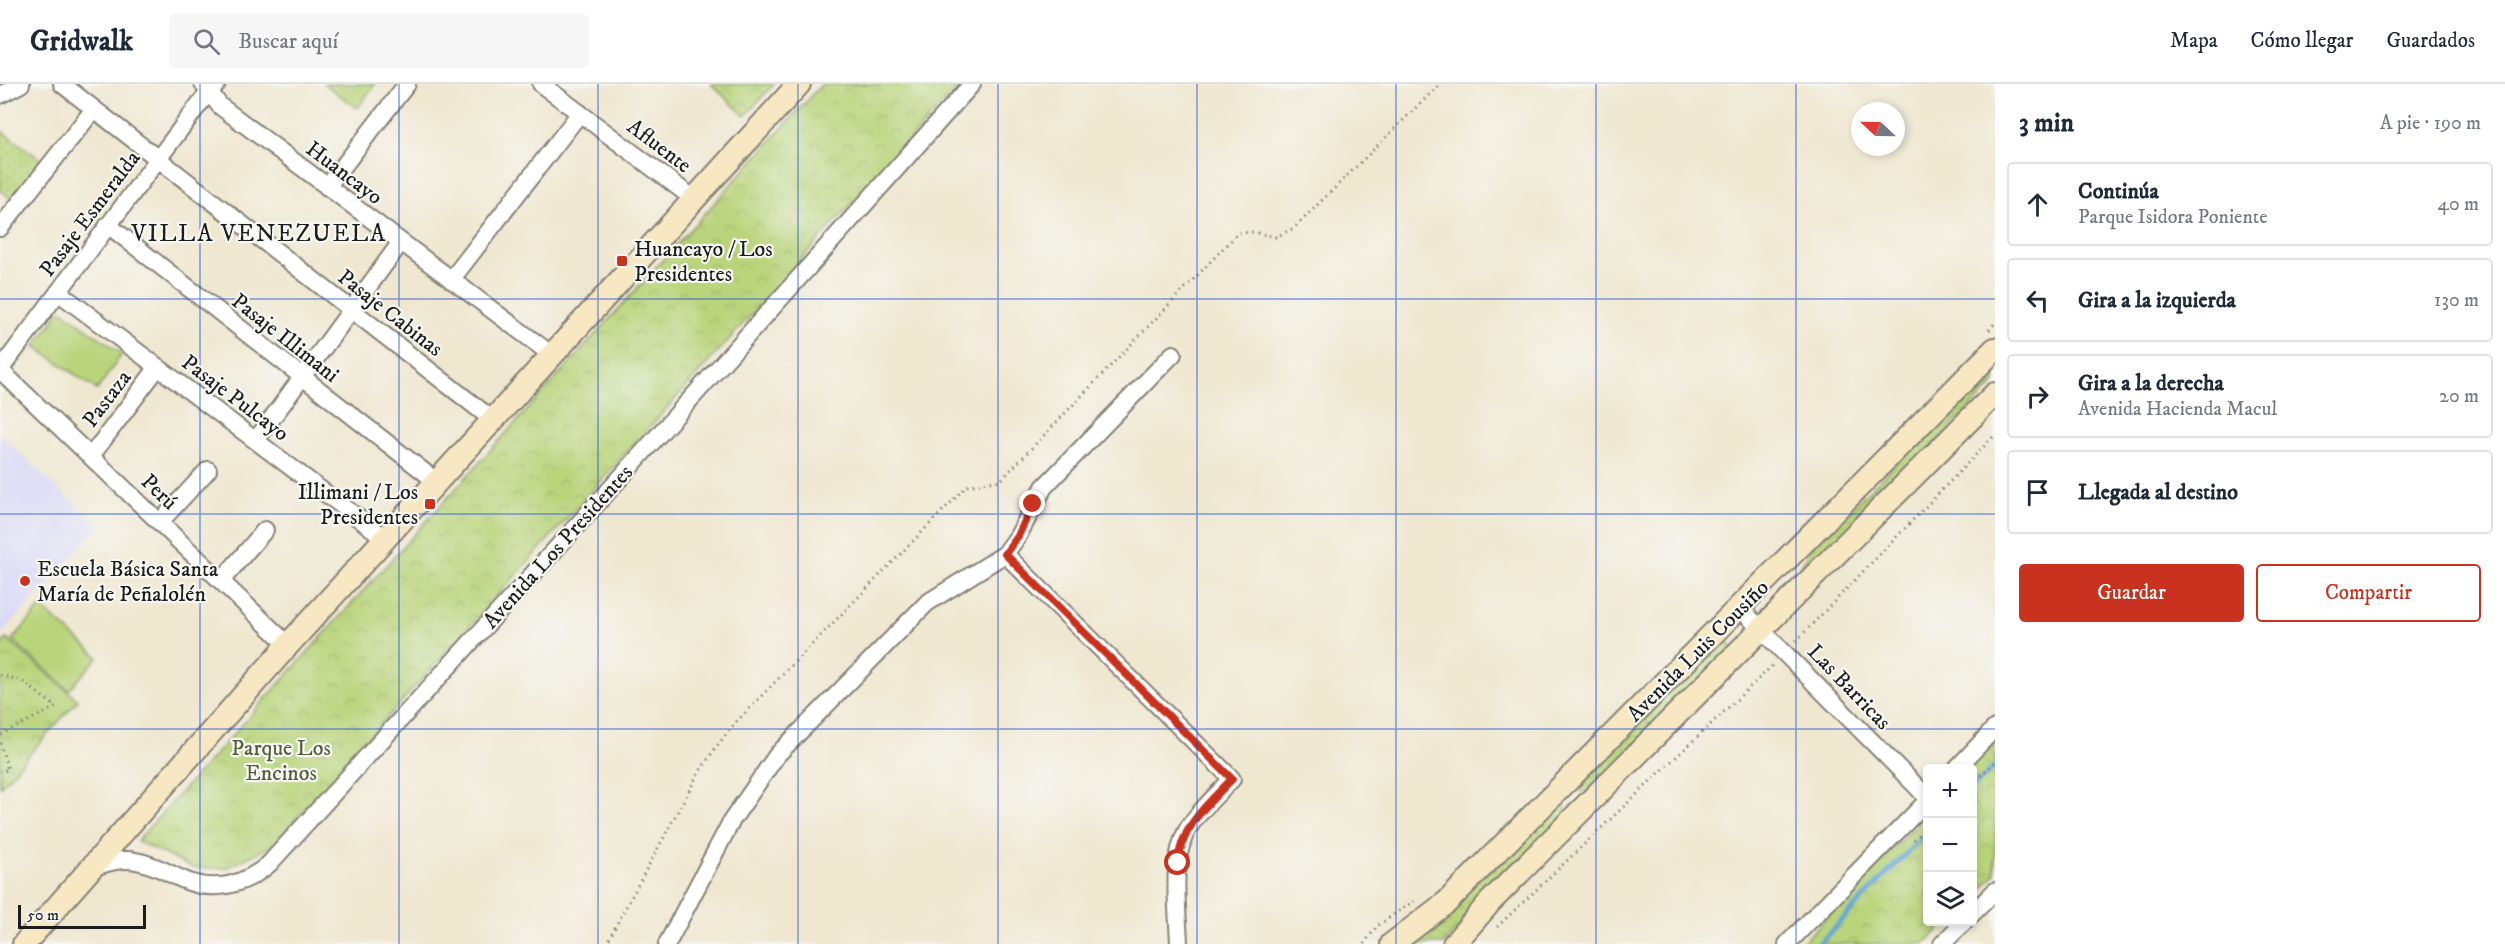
<!DOCTYPE html>
<html lang="es">
<meta charset="utf-8">
<style>
:root{--surface:#fff;--page:#f6f6f7;--text:#1f2937;--muted:#747a83;--line:#e0e1e3;--accent:#c8321e}
body{margin:0;font-family:"IM FELL DW Pica",serif;background:var(--page);color:var(--text)}
.controls{position:absolute;right:18px;bottom:18px;display:grid;overflow:hidden;border-radius:6px;box-shadow:0 3px 9px #0003}
.controls button{width:54px;height:54px;display:grid;place-items:center;padding:0;border:0;border-bottom:2px solid var(--line);background:var(--surface);color:var(--text);font:30px sans-serif}
.compass{position:absolute;left:1851px;top:18px;width:54px;height:54px;border-radius:50%;background:var(--surface);box-shadow:0 3px 9px #0003;rotate:292deg}
.scale{position:absolute;left:18px;bottom:15px;width:128px;box-sizing:border-box;padding-left:6px;border:3px solid #1c1c1c;border-top:0;font-size:16px;line-height:21px;white-space:nowrap;color:#1c1c1c;-webkit-text-stroke:4px #f6f6f2;paint-order:stroke}
.stop{position:absolute;width:18px;height:18px;margin:-14px;border:4px solid #c8321e;border-radius:50%;background:#fff}
.stop.end{background:#c8321e;border-color:#fff;box-shadow:0 2px 6px #0008}
.list{margin:0;padding:0;list-style:none}
h2{display:flex;justify-content:space-between;align-items:center;height:78px;margin:0;padding:0 24px;font-size:26px}
h2 small{font-size:20px;font-weight:400;color:var(--muted)}
.list li{display:grid;grid-template-columns:39px 1fr auto;gap:18px;align-items:center;box-sizing:border-box;height:84px;margin:0 12px 12px;padding:0 12px;border:2px solid var(--line);border-radius:6px}
.list b{display:block;font-size:22px;white-space:nowrap}
.list p{margin:0;font-size:20px;white-space:nowrap;color:var(--muted)}
.list em{font-size:20px;font-style:normal;color:var(--muted)}
.actions{display:flex;gap:12px;padding:18px 24px}
.actions a{flex:1;padding:14px 0;border:2px solid var(--accent);border-radius:6px;text-align:center;font-size:21px;color:var(--accent)}
.actions .main{background:var(--accent);color:#fff}
.icon{flex:none;width:33px;height:33px;fill:none;stroke:currentColor;stroke-width:2;stroke-linecap:round;stroke-linejoin:round}
.map{position:relative;flex:none;width:1995px;height:860px;overflow:hidden}
header{display:flex;align-items:center;gap:36px;box-sizing:border-box;height:84px;padding:0 30px;background:var(--surface);border-bottom:2px solid var(--line)}
header strong{font-size:28px}
nav{display:flex;gap:33px;margin-inline-start:auto;font-size:21px}
.search{width:420px;height:54px;background:var(--page);display:flex;align-items:center;gap:15px;box-sizing:border-box;padding:0 21px;border-radius:6px;color:var(--muted);font-size:22px}
main{display:flex}
aside{flex:1;background:var(--surface)}
.map>svg:first-child{display:block}
</style>
<header>
<strong>Gridwalk</strong>
<div class="search"><svg class="icon" aria-label="search" viewBox="0 0 24 24"><circle cx="10" cy="10" r="6"/><path d="M15 15l6 6"/></svg>Buscar aquí</div>
<nav><a>Mapa</a><a>Cómo llegar</a><a>Guardados</a></nav>
</header>
<main>
<div class="map">
<svg width="1995" height="860" viewBox="0 0 1995 860">
<defs>
<pattern id="grass-dots" width="8" height="8" patternUnits="userSpaceOnUse" patternTransform="scale(1.5)"><rect width="8" height="8" fill="#b9d47a"/><path d="M2 2h.1M6 6h.1" fill="none" stroke="#9eb569" stroke-width="1.8" stroke-linecap="round"/></pattern>
<pattern id="park-crowns" width="20" height="18" patternUnits="userSpaceOnUse" patternTransform="scale(1.5)"><rect width="20" height="18" fill="#b9d47a"/><path d="M2 6a3 3 0 1 1 6 0M12 15a3 3 0 1 1 6 0" fill="none" stroke="#9eb569"/></pattern>
</defs>
<rect width="100%" height="100%" fill="#f6f6f2"/>
<filter id="ink" filterUnits="userSpaceOnUse"><feTurbulence type="fractalNoise" baseFrequency=".0167" numOctaves="2"/><feDisplacementMap in="SourceGraphic" scale="12" xChannelSelector="R" yChannelSelector="G"/><feConvolveMatrix kernelMatrix="1 2 1 2 8 2 1 2 1" color-interpolation-filters="sRGB"/></filter>
<filter id="wash" filterUnits="userSpaceOnUse"><feTurbulence type="fractalNoise" baseFrequency=".008" numOctaves="4" result="noise"/><feDisplacementMap in="SourceGraphic" scale="24" xChannelSelector="R" yChannelSelector="G"/><feGaussianBlur stdDeviation="1.35" result="paint"/><feColorMatrix in="noise" values="0 0 0 0 0 0 0 0 0 0 0 0 0 0 0 0 0 1.4 0 .05"/><feComposite in="paint" operator="in"/></filter>
<g filter="url(#wash)">
<rect width="100%" height="100%" fill="#efe7d0"/>
<!-- built -->
<path fill="#d8d7f8" d="M0,351L99,443L0,551Z"/>
<!-- grass -->
<path fill="url(#grass-dots)" stroke="#6a784b" stroke-width="1.5" d="M0,46L43,77L14,117L0,106Z
M1995,280V299L1765,529L1762,527L1794,493L1812,464Z
M1725,553L1735,567L1589,707L1581,708L1580,705L1596,680Z
M1553,717L1565,719L1566,729L1444,860H1401Z"/>
<!-- park -->
<path fill="url(#park-crowns)" stroke="#6a784b" stroke-width="1.5" d="M711,0H774L745,32Z
M822,0H960L271,762L226,784H193L137,757Z
M7,555L78,616L0,703V562Z
M1995,656V791L1973,813L1972,684H1969Z
M1927,729L1928,838H1947L1924,860H1801Z"/>
<!-- pitch -->
<path fill="#b9d47a" stroke="#6a784b" stroke-width="1.5" d="M324,0H375L358,24Z
M61,226L122,270L97,306L35,262Z
M41,523L98,573L69,606L12,556Z"/>
<g fill="none" stroke-linecap="round" stroke-linejoin="round">
<!-- stream -->
<path stroke="#5ea4d4" stroke-width="5" d="M1972,704L1995,682
M1819,860L1928,747"/>
</g>
</g>
<g filter="url(#ink)">
<g fill="none" stroke-linecap="round" stroke-linejoin="round">
<defs>
<path id="street" d="M62,0L493,336
M203,0L220,22L552,271
M541,0L694,115
M0,11L21,0
M327,103L407,0
M108,141L437,398
M0,144L94,25
M451,196L580,29
M58,208L385,454
M0,286L288,561
M0,286L200,19L217,0
M256,356L401,158
M91,372L158,283
M160,438L208,386
M1005,470L1232,695C1218,710 1202,724 1191,740C1169,770 1178,825 1179,860
M221,497L265,446
M1739,523L1928,714
M1957,684L1995,644
M91,784C106,779 120,774 136,777C154,780 168,789 184,796C214,809 245,801 269,780L613,402L972,0
M1972,830L1995,807
M667,860L732,736L777,671L927,519L1005,470L1018,452L1044,403L1173,270
M1787,860L1928,716
M1942,860L1964,838"/>
<path id="secondary" d="M24,860L288,561L799,0
M1392,860L1447,818L1995,265
M1454,860L1490,818L1995,310"/>
</defs>
<!-- street casing -->
<use href="#street" stroke="#868276" stroke-width="20"/>
<!-- secondary casing -->
<use href="#secondary" stroke="#868276" stroke-width="26"/>
<!-- path -->
<path stroke="#868276" stroke-width="3" stroke-dasharray="1.5 4.5" stroke-linecap="butt" d="M1989,246L1995,239
M1796,557L1995,351
M0,591L22,597L56,623L0,651
M0,659L8,686L0,687
M1972,700L1995,678
M1914,756L1928,743
M1497,843L1773,581
M606,860L698,690L716,663L737,637L967,402L1001,396L1238,149L1253,148L1276,153L1294,144L1440,0
M1364,860L1377,842L1414,817"/>
<!-- street -->
<use href="#street" stroke="#fff" stroke-width="16"/>
<!-- secondary -->
<use href="#secondary" stroke="#f7e8c3" stroke-width="22"/>
</g>
</g>
<g fill="none" stroke-linecap="round" stroke-linejoin="round" filter="url(#ink)">
<!-- route -->
<path stroke="#c8321e" stroke-width="8" d="M1033,420L1018,452L1005,470L1232,695C1208,720 1181,742 1178,779"/>
</g>
<!-- grid -->
<path fill="none" stroke="#1d4ed8" stroke-width="1.5" stroke-opacity="0.55" d="M200,0V860M399,0V860M598,0V860M798,0V860M998,0V860M1197,0V860M1396,0V860M1596,0V860M1796,0V860M0,215H1995M0,430H1995M0,645H1995"/>
<!-- markers -->
<g fill="#c8321e" stroke="#f6f6f2" stroke-width="2">
<rect x="616" y="171" width="12" height="12" rx="3"/>
<rect x="424" y="414" width="12" height="12" rx="3"/>
<circle cx="25" cy="497" r="6"/>
</g>
<g text-anchor="middle" stroke-width="4.5" stroke-linejoin="round" paint-order="stroke">
<!-- street labels -->
<g font-size="22" fill="#1c1c1c" stroke="#f6f6f2">
<text transform="translate(660 61) rotate(37)" y="8">Afluente</text>
<text transform="translate(345 88) rotate(37)" y="8">Huancayo</text>
<text transform="translate(89 129) rotate(-53)" y="8">Pasaje Esmeralda</text>
<text transform="translate(391 228) rotate(38)" y="8">Pasaje Cabinas</text>
<text transform="translate(286 253) rotate(38)" y="8">Pasaje Illimani</text>
<text transform="translate(236 313) rotate(37)" y="8">Pasaje Pulcayo</text>
<text transform="translate(106 314) rotate(-53)" y="8">Pastaza</text>
<text transform="translate(160 407) rotate(44)" y="8">Perú</text>
<text transform="translate(557 462) rotate(-48)" y="8">Avenida Los Presidentes</text>
<text transform="translate(1697 566) rotate(-45)" y="8">Avenida Luis Cousiño</text>
<text transform="translate(1850 602) rotate(46)" y="8">Las Barricas</text>
</g>
<!-- poi labels -->
<g font-size="22" fill="#1c1c1c" stroke="#f6f6f2" text-anchor="start">
<text x="634" y="172">Huancayo / Los<tspan x="634" dy="25">Presidentes</tspan></text>
<text x="418" y="415" text-anchor="end">Illimani / Los<tspan x="418" dy="25">Presidentes</tspan></text>
<text x="37" y="492">Escuela Básica Santa<tspan x="37" dy="25">María de Peñalolén</tspan></text>
</g>
<!-- park labels -->
<g font-size="22" fill="#535c3d" stroke="#f6f6f2">
<text x="281" y="671">Parque Los<tspan x="281" dy="25">Encinos</tspan></text>
</g>
<!-- neighbourhood labels -->
<g font-size="24" letter-spacing="1.5" fill="#1c1c1c" stroke="#f6f6f2">
<text x="259" y="157">VILLA VENEZUELA</text>
</g>
</g>
</svg>
<div class="controls">
<button>+</button>
<button>−</button>
<button><svg class="icon" aria-label="layers" viewBox="0 0 24 24"><path d="M12 4l9 5-9 5-9-5zM3 14l9 5 9-5"/></svg></button>
</div>
<svg class="compass" viewBox="-18 -18 36 36"><path d="M0-13l5 13h-10z" fill="#e53935"/><path d="M0 13l5-13h-10z" fill="#747a83"/></svg>
<div class="scale">50 m</div>
<div class="stop" style="left:1178px;top:779px"></div>
<div class="stop end" style="left:1033px;top:420px"></div>
</div>
<aside>
<h2>3 min<small>A pie · 190 m</small></h2>
<ul class="list">
<li><svg class="icon" aria-label="ahead" viewBox="0 0 24 24"><path d="M12 20V5M6 11l6-6 6 6"/></svg><div><b>Continúa</b><p>Parque Isidora Poniente</p></div><em>40 m</em></li>
<li><svg class="icon" aria-label="left" viewBox="0 0 24 24"><path d="M17 20v-9H6M10 6l-5 5 5 5"/></svg><div><b>Gira a la izquierda</b></div><em>130 m</em></li>
<li><svg class="icon" aria-label="right" viewBox="0 0 24 24"><path d="M7 20v-9h11M14 6l5 5-5 5"/></svg><div><b>Gira a la derecha</b><p>Avenida Hacienda Macul</p></div><em>20 m</em></li>
<li><svg class="icon" aria-label="arrive" viewBox="0 0 24 24"><path d="M6 21V4h12l-3 4 3 4H6"/></svg><div><b>Llegada al destino</b></div></li>
</ul>
<div class="actions"><a class="main">Guardar</a><a>Compartir</a></div>
</aside>
</main>
